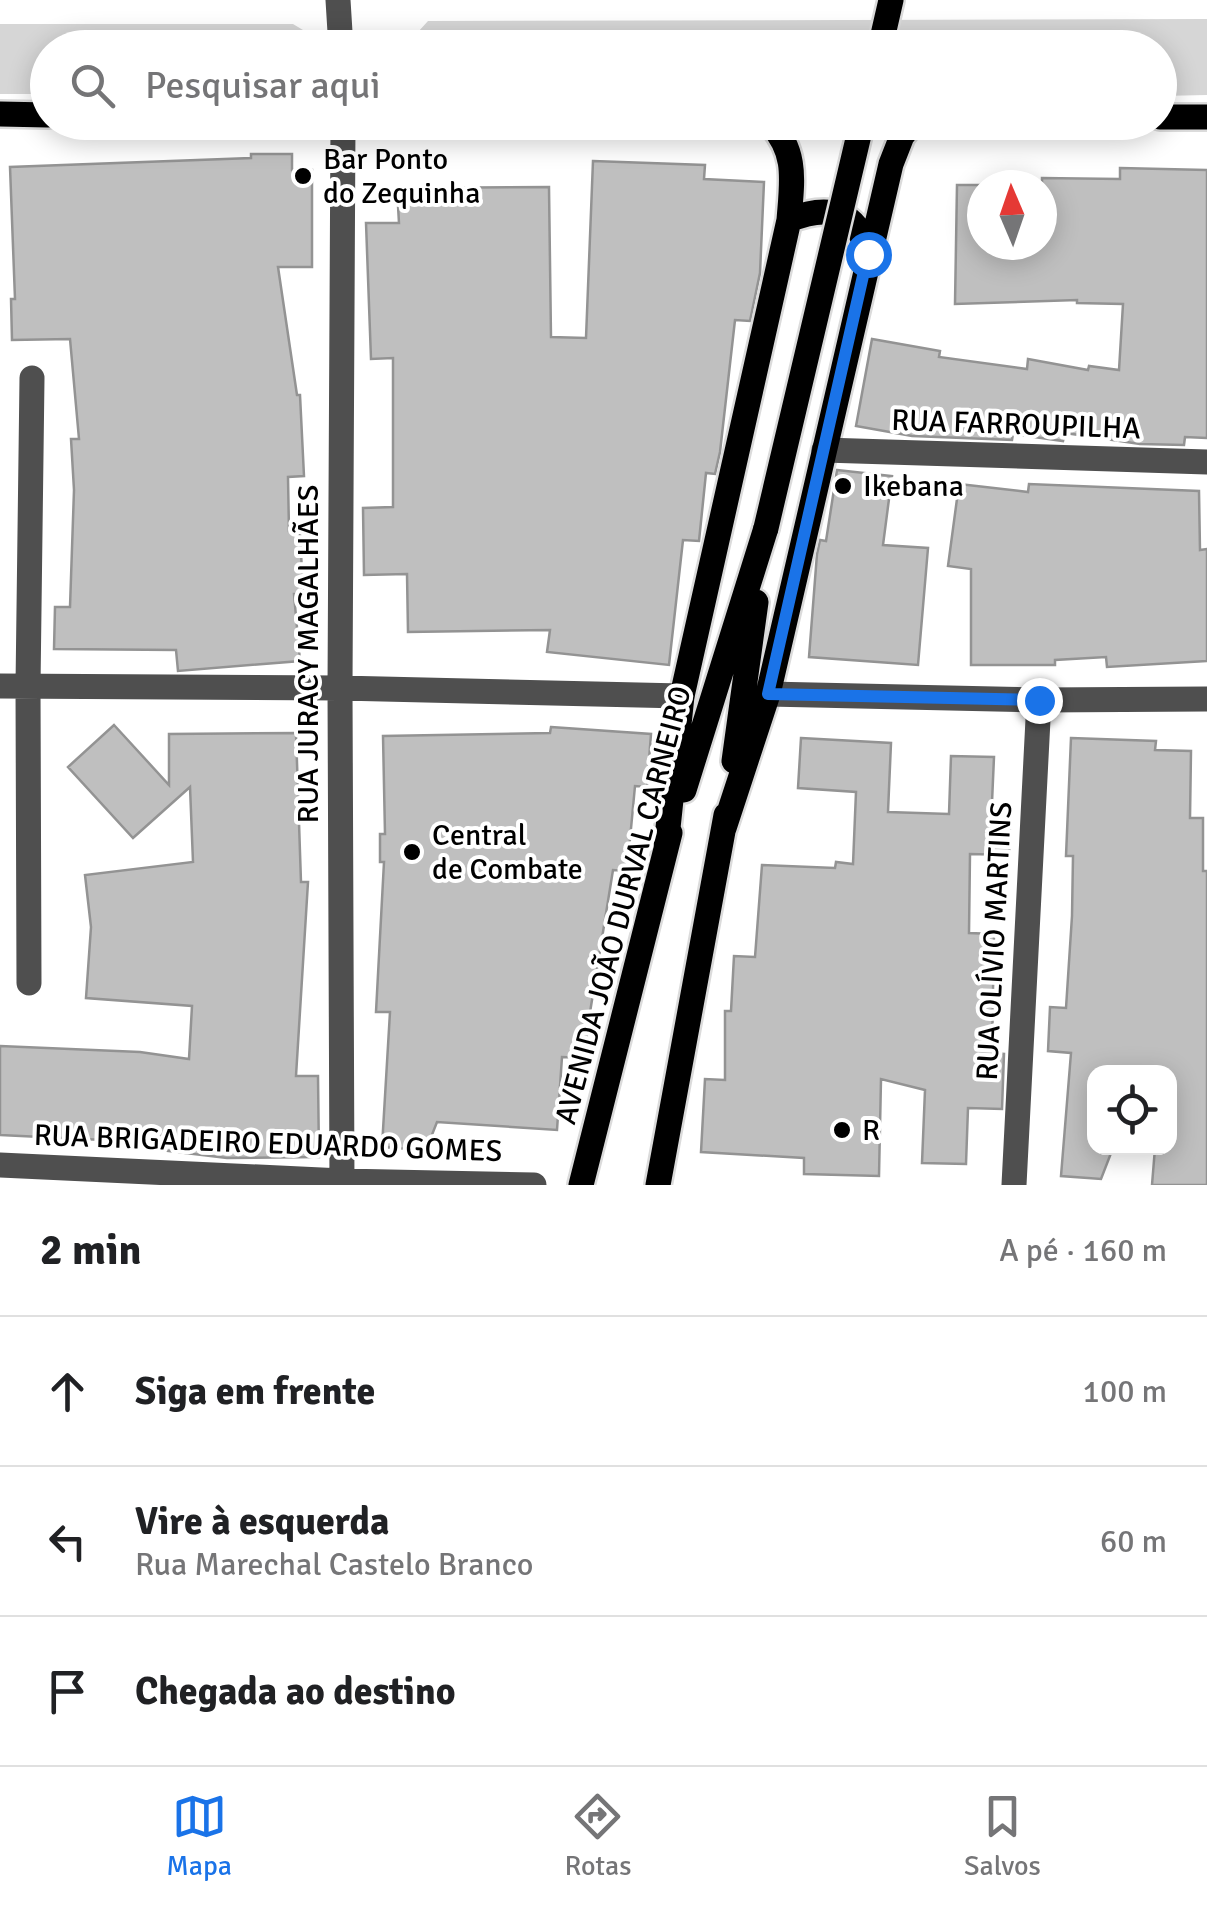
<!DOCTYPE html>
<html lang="pt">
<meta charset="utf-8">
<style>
:root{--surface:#fff;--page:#f6f6f6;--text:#202124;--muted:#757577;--line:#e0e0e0;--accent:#1a73e8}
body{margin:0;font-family:Signika,sans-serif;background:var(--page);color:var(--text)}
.controls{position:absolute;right:30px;bottom:30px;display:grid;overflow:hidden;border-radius:20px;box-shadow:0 5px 25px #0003}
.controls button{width:90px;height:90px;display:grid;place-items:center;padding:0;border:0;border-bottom:2px solid var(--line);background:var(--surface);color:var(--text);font:50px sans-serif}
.compass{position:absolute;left:967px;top:170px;width:90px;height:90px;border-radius:50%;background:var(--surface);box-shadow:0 5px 25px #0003;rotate:358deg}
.stop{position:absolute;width:30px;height:30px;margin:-22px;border:8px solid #1a73e8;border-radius:50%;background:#fff}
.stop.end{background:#1a73e8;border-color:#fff;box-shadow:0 2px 10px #0008}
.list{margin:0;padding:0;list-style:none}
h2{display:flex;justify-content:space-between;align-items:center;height:130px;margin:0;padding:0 40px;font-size:42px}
h2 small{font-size:32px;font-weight:400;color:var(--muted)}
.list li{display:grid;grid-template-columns:65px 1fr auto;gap:30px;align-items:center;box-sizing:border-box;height:150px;padding:0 40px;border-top:2px solid var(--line)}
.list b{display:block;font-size:38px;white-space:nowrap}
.list p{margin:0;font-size:32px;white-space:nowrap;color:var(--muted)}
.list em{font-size:32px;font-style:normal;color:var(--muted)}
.icon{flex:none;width:55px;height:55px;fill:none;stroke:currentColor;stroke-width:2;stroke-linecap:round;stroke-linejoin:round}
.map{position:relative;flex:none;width:1207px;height:1185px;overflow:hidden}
.search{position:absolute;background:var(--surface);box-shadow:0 5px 25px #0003;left:30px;right:30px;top:30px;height:110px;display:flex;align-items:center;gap:25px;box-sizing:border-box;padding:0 35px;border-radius:55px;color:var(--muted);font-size:38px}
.sheet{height:580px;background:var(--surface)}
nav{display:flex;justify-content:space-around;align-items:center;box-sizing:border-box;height:140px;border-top:2px solid var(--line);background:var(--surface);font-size:28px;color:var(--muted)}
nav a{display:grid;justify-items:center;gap:5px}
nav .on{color:var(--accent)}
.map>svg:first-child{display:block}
</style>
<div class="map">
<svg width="1207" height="1185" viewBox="0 0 1207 1185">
<rect width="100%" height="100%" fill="#fff"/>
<!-- green -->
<path fill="#d6d6d6" d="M1207,19V95L1160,96V48H411L418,32L428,21Z
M0,24H293L303,30L315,47L48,48L47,94H0Z"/>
<!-- building -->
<path fill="#bfbfbf" stroke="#939393" stroke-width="2.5" d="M251,154H292V170H312V267H278L297,395H300L304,476L288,477L289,531H300L303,594H294L300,661L178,671L176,650L54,649L55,607H70L74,490L71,439H79L70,339L12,340L11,299H15L10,167L251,158Z
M593,161L705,165L704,179L764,182L760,273L750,321L735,320L720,452L715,474L706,473L699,541L683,540L669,665L547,652L550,630L408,632L407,574L364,575L363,508L393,507V358L371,359L366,223H399L397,188L549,187L551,337L586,338Z
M1120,168L1207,170V438L1185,437L1184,445L1140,444L1065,433L1063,441L1013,434L1012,440L912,436L856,426L872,339L940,351L939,357L1027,369L1028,359L1088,370L1089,366L1119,370L1123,304L1077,303V300L955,304L957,185H982V245H1042V178L1120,179Z
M837,470L892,476L883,545L928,548L918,665L809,657L817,554L820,540L826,541Z
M959,484L1028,492L1029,484L1199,491L1200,550L1207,549V661L1107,667L1106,657L1055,660V665H971V569L948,566Z
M114,725L169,785V734L296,733L301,882H308L296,1076H318L319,1157L227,1158L143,1148L144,1142L0,1135V1046L140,1052L189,1059L192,1006L86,998L91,927L85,875L193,862L190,787L133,838L68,767Z
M551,727L651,734L647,787L635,786L627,871L613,870L587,1031L586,1058L562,1057L557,1130L437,1122L426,1150L382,1147L390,1012H376L384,862H380V834H385L383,736L550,733Z
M801,738L891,743L888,812L949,814L951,756L994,757L991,825L1010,826L1009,855L970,854L969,933L994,934L992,1053L1004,1054L1002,1109L968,1108L966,1164L922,1163L925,1090L881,1079L879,1176L804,1174V1158L701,1152L705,1079L725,1080V1011H731L734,956L755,957L762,865L835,868L836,862L853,864L856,792L798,788Z
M1071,738L1156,741L1155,750L1191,751L1190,818H1203V871H1207V1185H1152L1155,1148H1170V1072H1094V1148H1113L1101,1179L1061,1176L1071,1053L1048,1051L1050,1007L1066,1008L1072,916L1073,856H1066Z"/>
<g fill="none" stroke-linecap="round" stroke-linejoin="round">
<defs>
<path id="major" d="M880,48L891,0
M0,114L48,115
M1160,117H1207
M789,220C828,204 858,210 868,254
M734,761L756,602
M684,790L766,528
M724,828L768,694L891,164L902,136L913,122
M666,847L682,696L789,220C792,181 798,152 769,122
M581,1185L670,833
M658,1185L726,815"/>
</defs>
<!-- major casing -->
<use href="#major" stroke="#dbdbdb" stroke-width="30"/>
<!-- minor -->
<path stroke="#4f4f4f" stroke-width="25" d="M338,0L341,48
M824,450L1207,462
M0,686L340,688L682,696
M768,694L1039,700L1207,699
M29,983L28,686L32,378
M0,1165L342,1181L534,1185
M342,1185L340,688L343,122
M1014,1185L1039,700"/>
<!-- major -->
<use href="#major" stroke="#000" stroke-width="25"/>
<defs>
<path id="major-bridge" d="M766,528L862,122"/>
</defs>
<!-- major-bridge casing -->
<use href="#major-bridge" stroke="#dbdbdb" stroke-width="30" stroke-linecap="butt"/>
<!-- major-bridge -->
<use href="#major-bridge" stroke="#000" stroke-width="25"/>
</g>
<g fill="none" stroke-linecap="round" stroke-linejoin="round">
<!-- route -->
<path stroke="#1a73e8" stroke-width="12" d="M868,254L768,694L1039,700"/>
</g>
<!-- markers -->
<g fill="#000" stroke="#fff" stroke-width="4">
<circle cx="303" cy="176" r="10"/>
<circle cx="843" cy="486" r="10"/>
<circle cx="412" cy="852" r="10"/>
<circle cx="842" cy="1130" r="10"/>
</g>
<g text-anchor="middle" stroke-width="8" stroke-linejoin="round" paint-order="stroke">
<!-- poi labels -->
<g font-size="30" fill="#000" stroke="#fff" text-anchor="start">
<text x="323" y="169">Bar Ponto<tspan x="323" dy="34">do Zequinha</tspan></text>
<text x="863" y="496">Ikebana</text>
<text x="432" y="845">Central<tspan x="432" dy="34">de Combate</tspan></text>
<text x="862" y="1140">R</text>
</g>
<!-- street labels -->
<g font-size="30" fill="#000" stroke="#fff">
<text transform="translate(1016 424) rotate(2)" y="10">RUA FARROUPILHA</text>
<text transform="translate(308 654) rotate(-90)" y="10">RUA JURACY MAGALHÃES</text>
<text transform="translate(623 905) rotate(-75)" y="10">AVENIDA JOÃO DURVAL CARNEIRO</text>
<text transform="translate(994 941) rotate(-87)" y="10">RUA OLÍVIO MARTINS</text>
<text transform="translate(268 1143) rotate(2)" y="10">RUA BRIGADEIRO EDUARDO GOMES</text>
</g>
</g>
</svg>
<div class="controls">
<button><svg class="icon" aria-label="locate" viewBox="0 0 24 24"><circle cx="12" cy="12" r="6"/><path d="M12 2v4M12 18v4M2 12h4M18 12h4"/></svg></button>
</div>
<svg class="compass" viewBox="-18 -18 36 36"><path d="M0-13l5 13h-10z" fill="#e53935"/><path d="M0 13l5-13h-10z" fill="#757577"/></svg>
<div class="stop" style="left:868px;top:254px"></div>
<div class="stop end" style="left:1039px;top:700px"></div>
<div class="search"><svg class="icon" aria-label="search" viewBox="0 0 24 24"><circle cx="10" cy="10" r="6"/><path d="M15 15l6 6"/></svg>Pesquisar aqui</div>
</div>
<section class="sheet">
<h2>2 min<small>A pé · 160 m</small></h2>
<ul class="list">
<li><svg class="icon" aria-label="ahead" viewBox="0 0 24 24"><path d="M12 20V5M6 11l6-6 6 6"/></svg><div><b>Siga em frente</b></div><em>100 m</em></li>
<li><svg class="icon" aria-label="left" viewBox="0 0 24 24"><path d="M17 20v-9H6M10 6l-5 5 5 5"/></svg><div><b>Vire à esquerda</b><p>Rua Marechal Castelo Branco</p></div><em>60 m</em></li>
<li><svg class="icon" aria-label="arrive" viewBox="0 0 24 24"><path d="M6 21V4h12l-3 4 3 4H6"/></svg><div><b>Chegada ao destino</b></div></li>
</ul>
</section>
<nav>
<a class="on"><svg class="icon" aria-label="map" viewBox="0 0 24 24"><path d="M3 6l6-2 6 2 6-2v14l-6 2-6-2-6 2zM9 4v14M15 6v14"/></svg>Mapa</a>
<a><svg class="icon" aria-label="directions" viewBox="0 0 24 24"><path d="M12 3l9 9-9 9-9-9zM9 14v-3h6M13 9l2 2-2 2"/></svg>Rotas</a>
<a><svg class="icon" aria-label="saved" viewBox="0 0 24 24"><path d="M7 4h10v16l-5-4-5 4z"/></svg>Salvos</a>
</nav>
